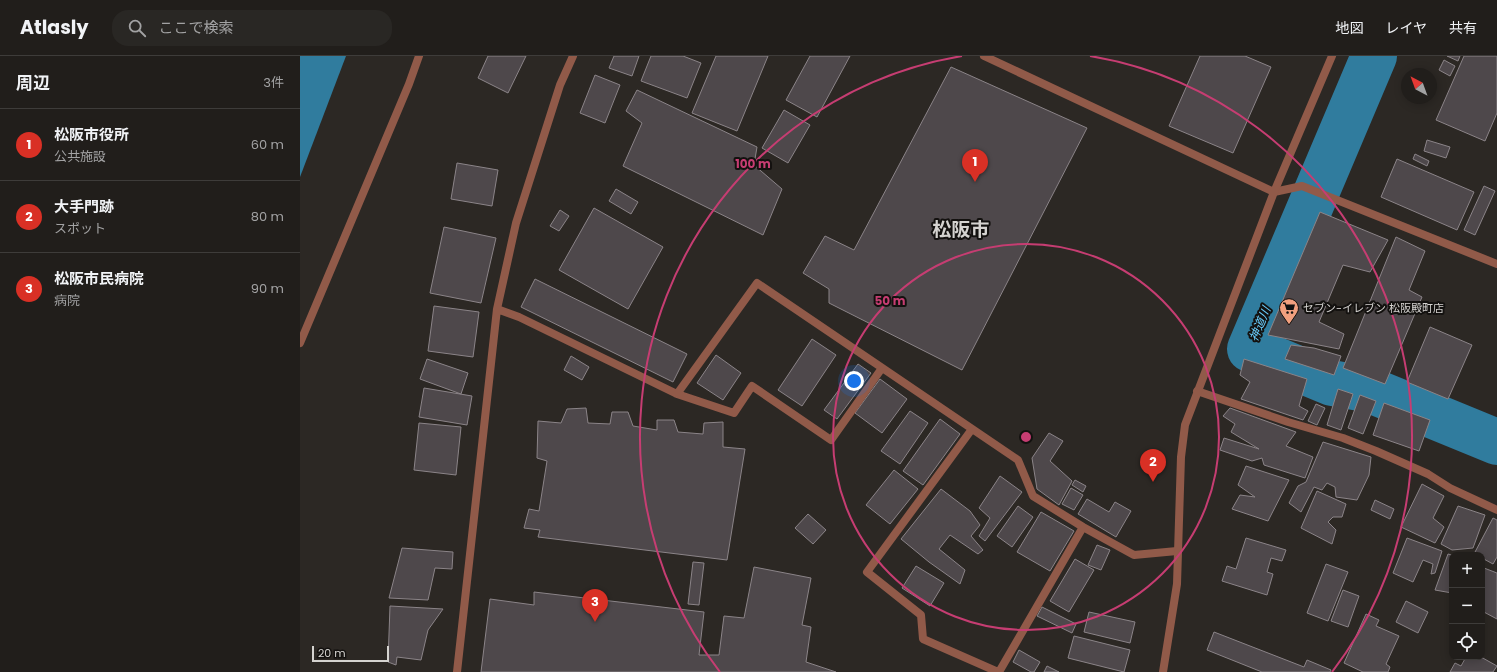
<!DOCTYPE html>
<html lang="ja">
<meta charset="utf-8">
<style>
:root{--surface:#211e1b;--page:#292724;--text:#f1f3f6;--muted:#a2a2a3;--line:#3e3c3a;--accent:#d93025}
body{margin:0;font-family:Poppins,"Noto Sans JP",sans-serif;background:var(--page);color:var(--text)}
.controls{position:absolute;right:12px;bottom:12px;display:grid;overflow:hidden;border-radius:8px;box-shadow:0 2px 10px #0003}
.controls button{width:36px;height:36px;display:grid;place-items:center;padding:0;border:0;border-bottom:1px solid var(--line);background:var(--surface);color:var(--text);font:20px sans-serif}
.compass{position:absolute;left:1101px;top:12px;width:36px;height:36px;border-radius:50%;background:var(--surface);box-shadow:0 2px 10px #0003;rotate:319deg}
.scale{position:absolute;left:12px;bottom:10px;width:77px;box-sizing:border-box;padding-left:4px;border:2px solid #d5d3d0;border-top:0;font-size:11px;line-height:14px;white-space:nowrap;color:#d5d3d0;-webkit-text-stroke:3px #13110f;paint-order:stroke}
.you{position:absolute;left:554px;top:325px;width:14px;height:14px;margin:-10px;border:3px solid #fff;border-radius:50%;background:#1a73e8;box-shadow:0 0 0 6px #1a73e833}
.badge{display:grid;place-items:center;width:26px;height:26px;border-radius:50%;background:var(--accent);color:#fff;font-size:13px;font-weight:700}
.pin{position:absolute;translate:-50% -33px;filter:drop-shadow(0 1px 2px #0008)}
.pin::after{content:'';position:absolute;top:21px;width:14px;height:12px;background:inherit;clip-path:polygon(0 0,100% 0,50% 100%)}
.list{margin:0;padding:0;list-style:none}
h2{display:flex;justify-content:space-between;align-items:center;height:52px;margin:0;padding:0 16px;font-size:17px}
h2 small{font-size:13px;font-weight:400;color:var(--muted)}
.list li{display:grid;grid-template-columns:26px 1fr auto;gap:12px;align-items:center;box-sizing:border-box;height:72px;padding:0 16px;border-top:1px solid var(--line)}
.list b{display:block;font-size:15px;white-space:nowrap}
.list p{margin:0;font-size:13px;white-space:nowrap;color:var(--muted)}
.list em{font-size:13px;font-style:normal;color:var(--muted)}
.icon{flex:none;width:22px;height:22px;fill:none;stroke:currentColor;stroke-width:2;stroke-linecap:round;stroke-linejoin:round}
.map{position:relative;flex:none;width:1197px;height:616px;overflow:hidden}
header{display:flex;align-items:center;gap:24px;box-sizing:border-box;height:56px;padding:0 20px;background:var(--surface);border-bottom:1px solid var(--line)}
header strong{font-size:19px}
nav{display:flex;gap:22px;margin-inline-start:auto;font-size:14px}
.search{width:280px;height:36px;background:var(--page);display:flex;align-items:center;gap:10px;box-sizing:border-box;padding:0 14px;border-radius:16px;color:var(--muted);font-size:15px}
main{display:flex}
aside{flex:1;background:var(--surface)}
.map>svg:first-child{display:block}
</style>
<header>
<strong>Atlasly</strong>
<div class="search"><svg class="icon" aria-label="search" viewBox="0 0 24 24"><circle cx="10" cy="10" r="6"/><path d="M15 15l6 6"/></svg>ここで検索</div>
<nav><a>地図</a><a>レイヤ</a><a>共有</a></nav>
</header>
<main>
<aside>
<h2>周辺<small>3件</small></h2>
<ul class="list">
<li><span class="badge">1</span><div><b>松阪市役所</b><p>公共施設</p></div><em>60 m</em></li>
<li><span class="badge">2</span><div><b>大手門跡</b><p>スポット</p></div><em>80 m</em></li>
<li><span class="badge">3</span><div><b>松阪市民病院</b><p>病院</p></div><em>90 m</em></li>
</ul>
</aside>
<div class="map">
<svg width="1197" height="616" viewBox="0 0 1197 616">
<rect width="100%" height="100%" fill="#2c2824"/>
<!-- water -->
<path fill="#307c9e" d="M0,0H46L0,121Z"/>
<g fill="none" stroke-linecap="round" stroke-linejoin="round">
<!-- river -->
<path stroke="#307c9e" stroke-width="46" d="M1074,0L950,293L1032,327L1070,334L1197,386"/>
</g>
<!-- building -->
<path fill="#4e484b" stroke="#8b8488" d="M188,0H226L208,37L178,22Z
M314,0H339L332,20L309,12Z
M351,0H383L401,7L387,42L341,25Z
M416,0H468L437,75L392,57Z
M510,0H550L517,61L486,44Z
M900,0H945L971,11L933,97L869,70Z
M1147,0H1160L1158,5Z
M1164,0H1197V57L1185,85L1136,64Z
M1144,4L1155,10L1150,20L1139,14Z
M651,11L787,72L662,314L529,247V233L503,217L525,180L554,194Z
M295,19L320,29L305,67L280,57Z
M337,34L457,91L454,109L482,133L463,179L323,110L342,67L326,55Z
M484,54L510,69L488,107L462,92Z
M1127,84L1150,91L1146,102L1124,95Z
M1115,98L1129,105L1127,110L1113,103Z
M1097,103L1174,136L1157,174L1081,141Z
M157,107L198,114L192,150L151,143Z
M1184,130L1195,135L1175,179L1164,174Z
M316,133L338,146L331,158L309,145Z
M294,152L363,191L328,253L259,214Z
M260,154L269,160L259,175L250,170Z
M1020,156L1088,184L1070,216L1043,209L1019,266L1044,278L1039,293L968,279Z
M144,171L196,182L181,247L130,237Z
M1096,181L1125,195L1109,234L1122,241L1085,328L1043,312Z
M235,223L387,298L373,326L221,251Z
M134,250L179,256L173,301L128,295Z
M1130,271L1172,289L1148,343L1107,326Z
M512,283L536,299L502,350L478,334Z
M991,289L1014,292L1041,300L1034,319L985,303Z
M416,299L441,317L423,344L397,327Z
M271,300L289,311L282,324L264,314Z
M127,303L168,317L161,338L120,323Z
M944,303L1007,323L999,350L1008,355L1003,364L941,343L950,326L940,319Z
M558,308L571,317L537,363L524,354Z
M580,323L607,343L582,377L555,357Z
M124,332L172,340L167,369L119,361Z
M1038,333L1053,338L1041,374L1027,369Z
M1060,339L1076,345L1063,378L1048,372Z
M1084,347L1130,364L1119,395L1073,379Z
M1016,348L1025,352L1017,369L1008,365Z
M286,352L288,367L310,368L312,356H328L333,370L357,374V364H374L378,376L403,378L404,367L423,366V391L445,393L427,504L238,481L240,474L224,472L229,453L239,455L247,405L237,402L238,365L261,367L267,353Z
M930,352L996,376L986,390L1013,401L1005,422L964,409L962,402L952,405L920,394L924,382L959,393L931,376L935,368L923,360Z
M610,355L628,367L600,408L581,395Z
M640,363L660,378L623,429L603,415Z
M119,367L161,371L156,419L114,414Z
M749,377L763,385L750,405L772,425L759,449L737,433L732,402Z
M1023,386L1071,401L1069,419L1057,444L1036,441L1035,431L1027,427L1022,434L1014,431L1001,456L989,447L998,430L1006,426Z
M946,410L989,424L968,465L932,453L940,439L955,441L938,429Z
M594,414L618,433L590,468L566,449Z
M700,420L722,436L685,485L679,480L690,462L679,452Z
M775,424L786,430L783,436L772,429Z
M1122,428L1144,440L1133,462L1144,471L1135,487L1101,471Z
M771,432L783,439L774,454L762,448Z
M641,433L670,455L680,469L671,480L683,494L678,498L650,479L639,493L665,514L660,528L629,506L601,483Z
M1017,435L1046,448L1042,461H1033L1028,466L1036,474L1032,488L1001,472Z
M787,443L809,456L815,446L831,455L816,481L778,458Z
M1075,444L1094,453L1090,463L1071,454Z
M718,450L733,461L712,491L697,480Z
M1158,450L1185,459L1173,492L1152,494L1141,488Z
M741,456L774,475L750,515L717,496Z
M508,458L526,474L513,488L495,472Z
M1193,462L1197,464V501L1193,508L1182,502V499L1174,498Z
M946,482L986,494L982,505L971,502L967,516L973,518L967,539L922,525L927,510L936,513Z
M1107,482L1142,495L1135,517L1131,518L1133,508L1123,504L1113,526L1093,517Z
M797,489L810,494L801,514L788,509Z
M102,492L153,496L152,513L135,512L128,544L89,542Z
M1148,498L1152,499V537L1135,534Z
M775,503L794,514L769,556L750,545Z
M393,506L404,507L399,549L388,548Z
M1026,508L1048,516L1028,565L1007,557Z
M616,510L644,527L630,550L602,532Z
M454,511L511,522L502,569L511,571L506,606L536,616H181L190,543L234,549V536L404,556L399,599H419L424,560L444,562Z
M1184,512L1197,517V563L1182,555V516Z
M1043,534L1059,540L1048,571L1031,565Z
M1106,545L1128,556L1118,577L1096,566Z
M90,550L143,553L128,574L121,604L97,601L96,609L88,606Z
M742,551L776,568L772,577L737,560Z
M789,556L835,566L830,587L784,576Z
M1066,558L1079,564L1076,570L1099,580L1086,608L1090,611L1088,616H1063L1044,607Z
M914,576L1004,611L1007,604L1031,614L1030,616H962L907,594Z
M774,580L830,594L824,616L768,602Z
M719,594L740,606L734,616H731L713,606Z
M1166,601H1181L1197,610L1193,616H1150L1155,607L1161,610Z
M747,610L759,616H744Z"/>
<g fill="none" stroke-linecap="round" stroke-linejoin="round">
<!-- minor -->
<path stroke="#915a49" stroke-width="8" d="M974,136L1002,130L1197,208
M197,253L219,261L377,338L457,227L718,404L733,440L783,471L834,499L877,495
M0,287L109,28L119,0
M897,335L988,366L1043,382L1076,395L1128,418L1150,432L1197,454
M377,338L434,357L452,330L531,384L582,312
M672,373L567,516L621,559L623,583L698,616
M157,616L197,253L216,167L260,29L273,0
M699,616L783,471"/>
<!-- tertiary -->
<path stroke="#915a49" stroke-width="8" d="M684,0L974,136
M863,616L877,528L881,401L885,369L974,136L1032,0"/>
</g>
<!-- distance rings -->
<g fill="none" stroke="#c63d72" stroke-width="2">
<circle cx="726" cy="381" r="193"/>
<path d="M420 616A386 386 0 0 1 662 0M790 0A386 386 0 0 1 1032 616"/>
</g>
<!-- icons -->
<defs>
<symbol id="supermarket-pin" viewBox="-11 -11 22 30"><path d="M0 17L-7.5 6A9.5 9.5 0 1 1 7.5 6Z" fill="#f2a07f" stroke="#13110f"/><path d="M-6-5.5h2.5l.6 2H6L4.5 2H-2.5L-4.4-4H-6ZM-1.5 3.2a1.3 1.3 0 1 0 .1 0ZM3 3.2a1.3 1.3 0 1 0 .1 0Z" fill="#111"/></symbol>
</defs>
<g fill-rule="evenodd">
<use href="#supermarket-pin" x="978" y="241" width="22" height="30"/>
</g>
<g text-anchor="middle" stroke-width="4" stroke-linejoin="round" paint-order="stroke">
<!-- poi labels -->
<g font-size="11" fill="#d5d3d0" stroke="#13110f" text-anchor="start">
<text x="1003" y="256">セブン-イレブン 松阪殿町店</text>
</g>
<!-- water labels -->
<g font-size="12" font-style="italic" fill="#69ccfb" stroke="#13110f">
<text transform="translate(960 268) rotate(-67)" y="4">神道川</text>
</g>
<!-- town labels -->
<g font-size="19" font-weight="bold" fill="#d5d3d0" stroke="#13110f">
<text x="661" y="180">松阪市</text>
</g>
</g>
<circle cx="726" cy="381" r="6" fill="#c63d72" stroke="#13110f" stroke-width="2"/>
<g font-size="12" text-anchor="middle" font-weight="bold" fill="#c63d72" stroke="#13110f" stroke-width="4" stroke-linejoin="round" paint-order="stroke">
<text x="453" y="112">100 m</text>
<text x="590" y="249">50 m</text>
</g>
</svg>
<div class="controls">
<button>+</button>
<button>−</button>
<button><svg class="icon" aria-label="locate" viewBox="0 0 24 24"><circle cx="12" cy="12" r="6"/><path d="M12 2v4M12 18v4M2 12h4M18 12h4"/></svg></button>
</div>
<svg class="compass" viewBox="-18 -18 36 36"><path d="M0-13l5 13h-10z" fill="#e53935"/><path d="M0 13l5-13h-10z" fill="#a2a2a3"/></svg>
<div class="scale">20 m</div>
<div class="you"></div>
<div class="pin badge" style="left:675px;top:126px">1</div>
<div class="pin badge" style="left:853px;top:426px">2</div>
<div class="pin badge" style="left:295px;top:566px">3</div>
</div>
</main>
